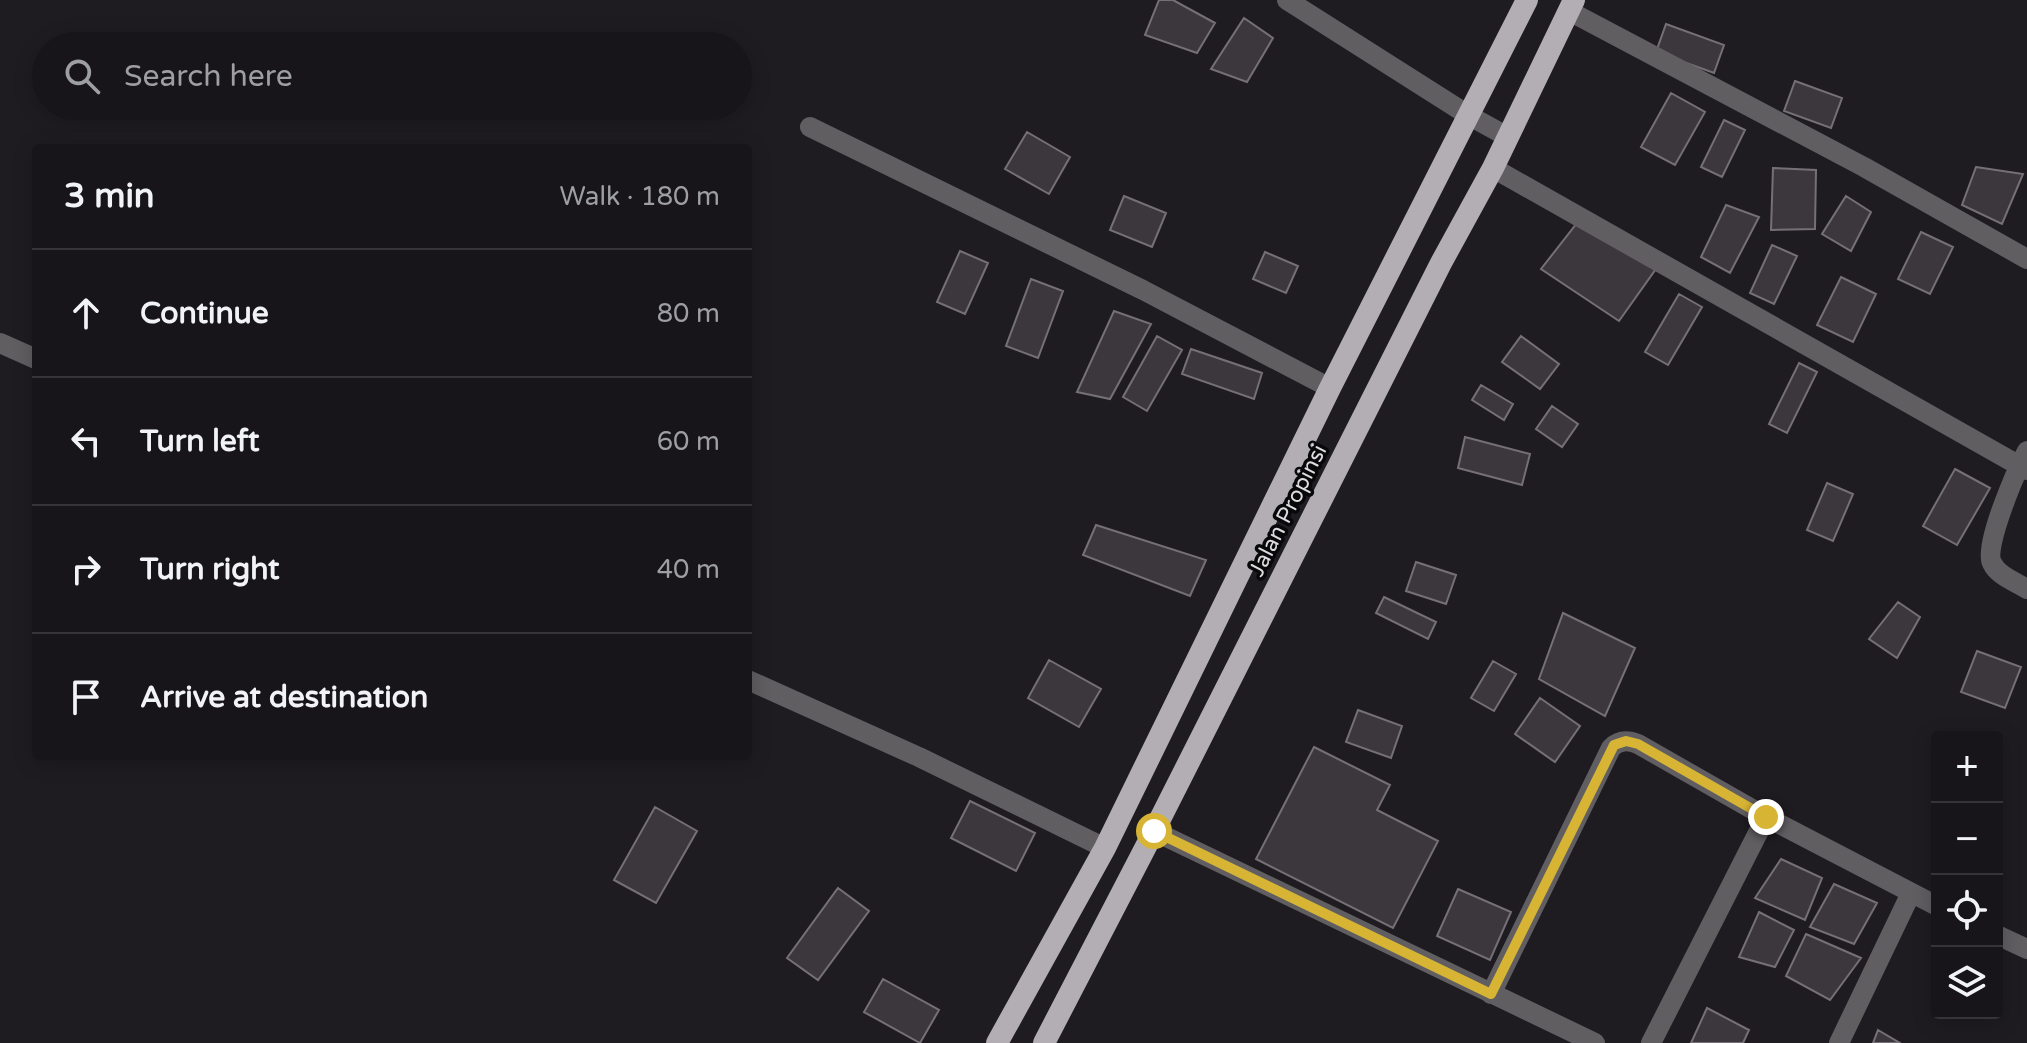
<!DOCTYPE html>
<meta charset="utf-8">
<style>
:root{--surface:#171519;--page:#242226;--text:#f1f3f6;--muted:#9e9fa2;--line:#363438}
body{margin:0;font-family:"Varela Round",sans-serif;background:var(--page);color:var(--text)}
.controls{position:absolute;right:24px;bottom:24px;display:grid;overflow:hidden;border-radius:8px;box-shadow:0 4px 20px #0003}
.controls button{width:72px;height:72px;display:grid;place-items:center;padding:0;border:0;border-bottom:2px solid var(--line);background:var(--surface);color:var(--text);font:40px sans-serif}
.stop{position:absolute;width:24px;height:24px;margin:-18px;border:6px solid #d7b434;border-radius:50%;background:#fff}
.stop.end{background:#d7b434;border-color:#fff;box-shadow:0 2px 8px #0008}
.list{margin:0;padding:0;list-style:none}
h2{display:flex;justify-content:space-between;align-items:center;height:104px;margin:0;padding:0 32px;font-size:34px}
h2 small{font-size:26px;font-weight:400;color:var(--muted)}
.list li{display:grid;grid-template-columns:52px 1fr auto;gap:24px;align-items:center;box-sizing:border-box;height:128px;padding:0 32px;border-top:2px solid var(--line)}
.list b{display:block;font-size:30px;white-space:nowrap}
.list em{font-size:26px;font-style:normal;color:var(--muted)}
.icon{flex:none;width:44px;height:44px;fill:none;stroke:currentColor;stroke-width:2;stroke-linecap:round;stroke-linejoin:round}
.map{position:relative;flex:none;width:2027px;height:1043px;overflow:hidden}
.search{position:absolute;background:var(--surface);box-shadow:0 4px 20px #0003;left:32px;top:32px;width:720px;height:88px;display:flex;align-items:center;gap:20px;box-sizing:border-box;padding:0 28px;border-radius:44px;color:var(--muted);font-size:30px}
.panel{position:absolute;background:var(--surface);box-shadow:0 4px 20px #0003;left:32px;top:144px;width:720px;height:616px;border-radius:8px}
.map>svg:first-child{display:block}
</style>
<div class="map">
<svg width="2027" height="1043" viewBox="0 0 2027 1043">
<rect width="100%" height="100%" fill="#1f1c21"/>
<!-- building -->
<path fill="#3b373d" stroke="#757077" stroke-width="2" d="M1159,0H1173L1215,23L1197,53L1145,35Z
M1244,18L1273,38L1247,82L1211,69Z
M1666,24L1724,45L1714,73L1656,52Z
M1795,81L1842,98L1831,128L1784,111Z
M1671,93L1705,112L1675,165L1641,147Z
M1724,120L1745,130L1722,177L1701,167Z
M1027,132L1070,157L1049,194L1005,169Z
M1976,167L2023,174L2002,224L1962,205Z
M1773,168L1816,170L1815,229L1771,230Z
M1124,196L1166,213L1152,247L1110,230Z
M1846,196L1871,212L1851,251L1822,234Z
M1726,205L1759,217L1730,273L1701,257Z
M1577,223L1658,266L1619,321L1541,269Z
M1921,232L1953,247L1930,294L1898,279Z
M1772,245L1797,256L1774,304L1750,293Z
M960,251L988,263L965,314L937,302Z
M1265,252L1298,266L1286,293L1253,279Z
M1841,277L1876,294L1853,342L1817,325Z
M1031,279L1063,291L1038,358L1006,346Z
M1679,294L1702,307L1668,365L1645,352Z
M1114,311L1151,324L1110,399L1077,392Z
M1157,336L1182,350L1147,411L1123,397Z
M1521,336L1559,364L1540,389L1502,362Z
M1191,349L1262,373L1254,399L1182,374Z
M1799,363L1817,372L1787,433L1769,424Z
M1481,385L1513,404L1504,420L1472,400Z
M1552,406L1578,424L1562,447L1536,429Z
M1465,437L1530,454L1522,485L1458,468Z
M1955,469L1990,488L1957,545L1923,526Z
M1827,483L1853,494L1833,541L1807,530Z
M1096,525L1206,560L1190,596L1083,555Z
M1416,562L1456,575L1446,604L1406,591Z
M1384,597L1436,622L1428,639L1376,613Z
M1898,602L1920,617L1897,658L1869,639Z
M1563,613L1635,648L1605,716L1539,679Z
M1977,651L2021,667L2005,708L1961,692Z
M1049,660L1101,689L1079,727L1028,698Z
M1493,661L1516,674L1494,711L1471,698Z
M1540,698L1580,726L1555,762L1515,734Z
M1358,710L1402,726L1391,758L1346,742Z
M1314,747L1390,785L1377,810L1438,841L1393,928L1256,859Z
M970,801L1035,833L1016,871L951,838Z
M655,807L697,831L656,903L614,880Z
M1781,859L1822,878L1805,920L1755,898Z
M1834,884L1877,903L1854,944L1810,927Z
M838,888L869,911L818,980L787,958Z
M1458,889L1511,912L1490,960L1437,936Z
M1759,912L1794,930L1775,967L1739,957Z
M1806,934L1861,958L1830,1000L1786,976Z
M883,979L939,1010L920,1043L864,1012Z
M1707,1008L1749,1030L1743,1043H1691Z
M1878,1030L1900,1043H1873Z"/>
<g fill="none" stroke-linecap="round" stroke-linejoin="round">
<!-- minor -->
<path stroke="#605e61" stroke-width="20" d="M1287,0L1468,115L1508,137
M1569,11L1864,167L2027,259
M810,127L1143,290L1330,388
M1493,168L2027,470
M0,343L36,359
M2027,451C2017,469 1983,547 1992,563C1998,576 2016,582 2027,589
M748,680L919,757L1105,848
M1154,831L1595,1043
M1997,935L2027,949
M1491,994L1611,748C1619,740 1628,740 1638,744L1766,817L1937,906
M1651,1043L1766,817
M1839,1043L1911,893"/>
<!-- trunk -->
<path stroke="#b2aeb4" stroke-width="22" d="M997,1043L1105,848L1330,388L1527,0
M1044,1043L1154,831L1441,263L1493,168L1574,0"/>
</g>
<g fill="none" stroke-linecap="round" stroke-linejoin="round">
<!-- route -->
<path stroke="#d7b434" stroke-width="10" d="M1154,831L1491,994L1614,745L1626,741L1638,744L1766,817"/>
</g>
<g text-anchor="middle" stroke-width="7" stroke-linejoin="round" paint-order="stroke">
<!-- street labels -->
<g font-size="22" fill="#dddbde" stroke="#080709">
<text transform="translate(1287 510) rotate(-63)" y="8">Jalan Propinsi</text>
</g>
</g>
</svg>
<div class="controls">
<button>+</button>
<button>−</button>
<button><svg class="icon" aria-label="locate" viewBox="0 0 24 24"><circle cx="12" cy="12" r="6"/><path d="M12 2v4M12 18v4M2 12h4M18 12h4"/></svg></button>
<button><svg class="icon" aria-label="layers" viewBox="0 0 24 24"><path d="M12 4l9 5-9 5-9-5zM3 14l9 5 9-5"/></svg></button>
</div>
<div class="stop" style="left:1154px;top:831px"></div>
<div class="stop end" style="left:1766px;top:817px"></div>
<div class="search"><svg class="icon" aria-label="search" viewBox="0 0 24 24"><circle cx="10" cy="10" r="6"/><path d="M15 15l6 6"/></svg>Search here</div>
<section class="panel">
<h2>3 min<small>Walk · 180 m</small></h2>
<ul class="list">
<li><svg class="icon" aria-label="ahead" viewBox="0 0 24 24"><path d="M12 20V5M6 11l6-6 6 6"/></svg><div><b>Continue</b></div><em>80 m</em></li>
<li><svg class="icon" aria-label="left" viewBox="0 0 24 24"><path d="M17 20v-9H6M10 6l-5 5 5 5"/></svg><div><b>Turn left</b></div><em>60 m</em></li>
<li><svg class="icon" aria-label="right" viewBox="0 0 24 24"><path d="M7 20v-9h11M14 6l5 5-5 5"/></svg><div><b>Turn right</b></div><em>40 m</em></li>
<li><svg class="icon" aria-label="arrive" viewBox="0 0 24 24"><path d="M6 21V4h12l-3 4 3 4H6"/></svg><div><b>Arrive at destination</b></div></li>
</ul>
</section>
</div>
